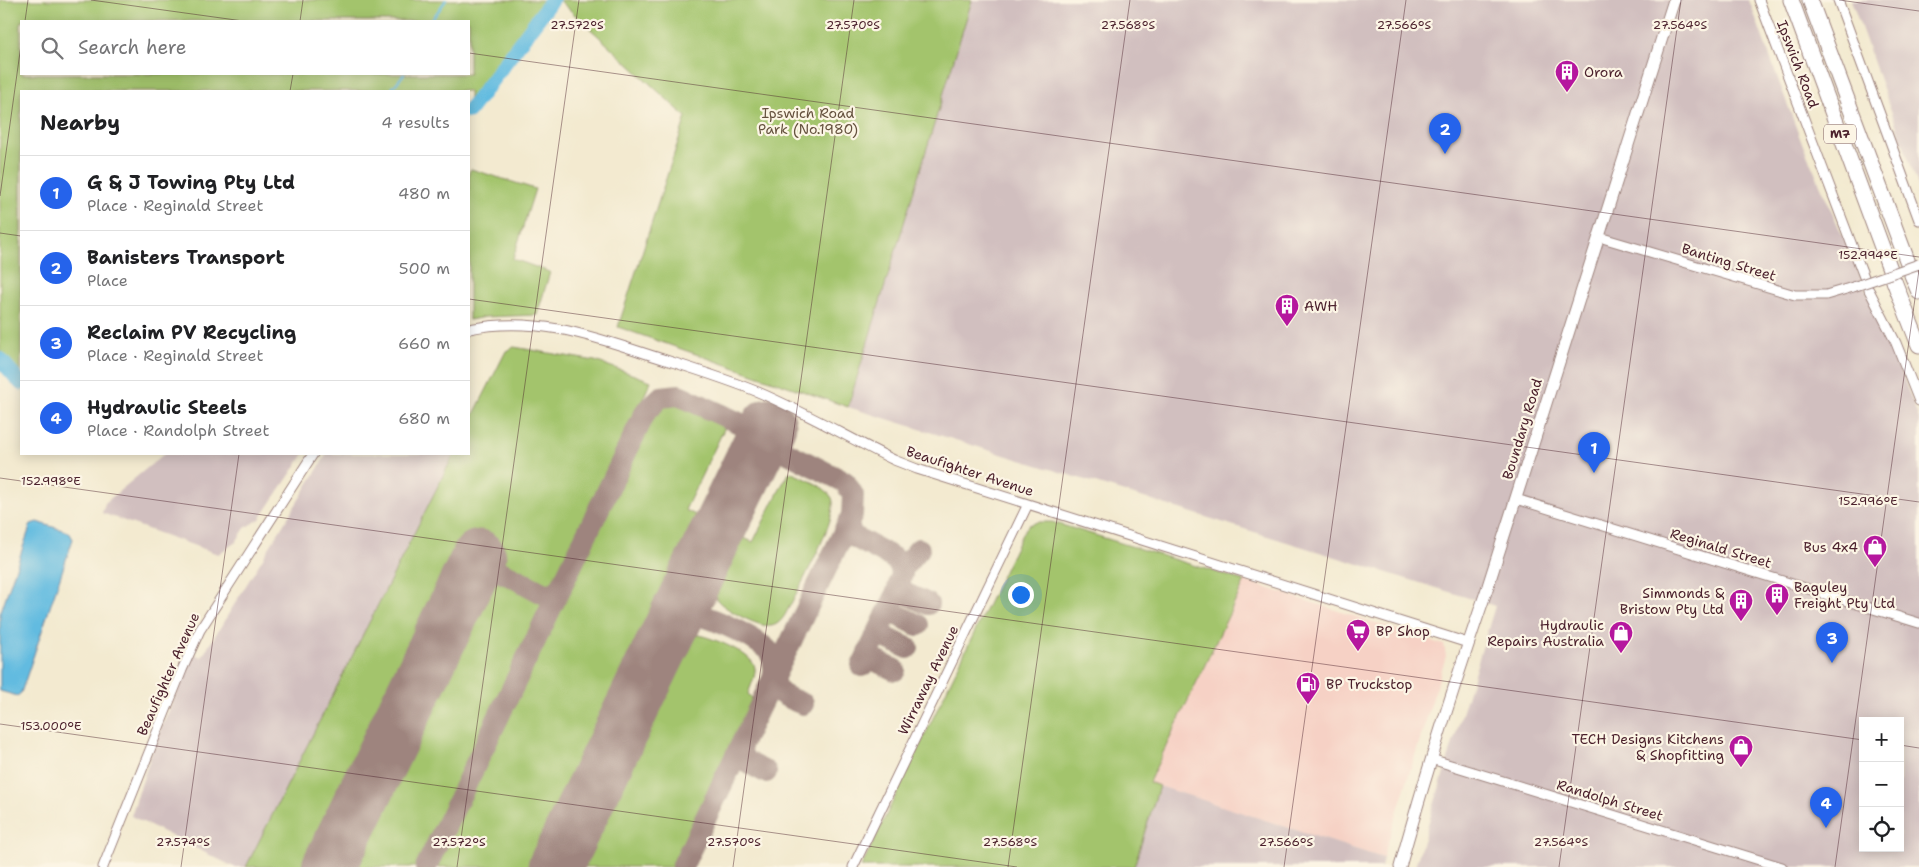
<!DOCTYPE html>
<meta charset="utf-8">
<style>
:root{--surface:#fff;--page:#f2f2f2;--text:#202124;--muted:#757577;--line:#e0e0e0;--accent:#2563eb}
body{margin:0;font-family:"Shantell Sans",sans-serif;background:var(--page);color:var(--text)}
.controls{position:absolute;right:15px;bottom:15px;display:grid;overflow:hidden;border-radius:0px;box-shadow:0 2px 12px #0003}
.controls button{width:45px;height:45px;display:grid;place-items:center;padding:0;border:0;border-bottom:1px solid var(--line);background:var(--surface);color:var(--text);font:25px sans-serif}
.you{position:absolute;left:1020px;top:594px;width:18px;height:18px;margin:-12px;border:4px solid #fff;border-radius:50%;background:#1a73e8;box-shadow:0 0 0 8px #1a73e833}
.badge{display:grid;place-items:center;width:32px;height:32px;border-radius:50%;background:var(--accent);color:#fff;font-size:16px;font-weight:700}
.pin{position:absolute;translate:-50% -41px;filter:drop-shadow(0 1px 2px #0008)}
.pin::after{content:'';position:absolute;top:26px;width:18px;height:15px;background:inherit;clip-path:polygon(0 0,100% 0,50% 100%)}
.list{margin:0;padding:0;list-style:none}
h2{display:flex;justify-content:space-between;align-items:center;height:65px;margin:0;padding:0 20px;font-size:21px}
h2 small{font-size:16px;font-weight:400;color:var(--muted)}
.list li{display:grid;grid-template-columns:32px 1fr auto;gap:15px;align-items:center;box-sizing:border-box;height:75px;padding:0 20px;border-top:1px solid var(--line)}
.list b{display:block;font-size:19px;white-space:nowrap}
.list p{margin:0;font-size:16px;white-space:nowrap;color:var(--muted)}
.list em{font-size:16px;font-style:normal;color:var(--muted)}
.icon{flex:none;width:28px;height:28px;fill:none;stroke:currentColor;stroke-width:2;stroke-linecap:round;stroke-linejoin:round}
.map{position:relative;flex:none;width:1919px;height:867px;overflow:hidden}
.search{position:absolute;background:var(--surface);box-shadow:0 2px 12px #0003;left:20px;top:20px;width:450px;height:55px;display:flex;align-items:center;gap:12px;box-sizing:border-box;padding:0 18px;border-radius:0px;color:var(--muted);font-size:19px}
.panel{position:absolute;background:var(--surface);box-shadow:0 2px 12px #0003;left:20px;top:90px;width:450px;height:365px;border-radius:0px}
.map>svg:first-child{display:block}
</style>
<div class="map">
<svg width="1919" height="867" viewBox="0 0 1919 867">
<rect width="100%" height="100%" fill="#fcf5e5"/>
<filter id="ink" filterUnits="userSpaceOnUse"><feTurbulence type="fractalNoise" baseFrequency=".02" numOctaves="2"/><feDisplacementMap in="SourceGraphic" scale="10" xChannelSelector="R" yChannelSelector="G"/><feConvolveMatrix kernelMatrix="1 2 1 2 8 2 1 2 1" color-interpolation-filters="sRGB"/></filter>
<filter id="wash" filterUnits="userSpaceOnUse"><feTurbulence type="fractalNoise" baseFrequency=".0096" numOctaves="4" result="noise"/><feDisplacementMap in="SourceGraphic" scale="20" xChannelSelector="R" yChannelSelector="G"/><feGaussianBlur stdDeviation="1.12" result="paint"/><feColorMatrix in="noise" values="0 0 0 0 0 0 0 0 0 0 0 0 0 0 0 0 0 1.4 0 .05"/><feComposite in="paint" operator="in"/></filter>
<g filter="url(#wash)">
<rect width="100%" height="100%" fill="#f3ead0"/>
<!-- built -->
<path fill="#f6d1c5" d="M1245,581L1444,645L1446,656L1383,858L1149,783Z"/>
<!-- industrial -->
<path fill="#d1bfbf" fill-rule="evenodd" d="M972,0H1749L1801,141L1893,351L1919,419V867H1415L1495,606L848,407ZM1863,721H1900V848H1863Z
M1851,0H1919V188L1862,30Z
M164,454H304L260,519L245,528L236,542L218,554L102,513L105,503Z
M327,454H456L246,867H234L131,816L156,740L194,654L202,657Z
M1159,786L1383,858L1381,867H1134Z"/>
<!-- green -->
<path fill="#a3c46c" stroke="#76724c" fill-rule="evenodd" d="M0,0H552L469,111V91H21V383L0,359ZM21,21H469V74H21Z
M559,0H972L848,407L618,327L686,117Z
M471,169L535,189L513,259L550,272L537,315L486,317L469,320V172Z
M514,347L595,361L651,381L559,579L550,587L540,586L462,547L413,650L415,664L316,867H246L454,454H469V424L506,351Z
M678,401L725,422L726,425L685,510L702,518L533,867H433L651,414L665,402Z
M790,472C803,478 825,485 832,498C841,514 796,594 786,613C783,619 778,625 771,626C758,627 726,610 718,601C713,596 716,591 711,587L737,535L753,542L784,481Z
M1038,522H1052L1245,581L1149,782L1159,786L1134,867H861L1023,532L1029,525Z
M494,579C508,578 532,592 542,601V611L419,867H343L436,674L448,666L488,583Z
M699,635C712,638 753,653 755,668C756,676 750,687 748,694L752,698L749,710L674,867H576L685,642Z"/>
<!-- water -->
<path fill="#62bbe0" stroke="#566d86" d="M37,522L69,532L73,539L21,693L17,696L0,691V614L31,524Z"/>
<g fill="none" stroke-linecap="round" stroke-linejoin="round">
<!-- stream -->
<path stroke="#62bbe0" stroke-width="2.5" d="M431,21L446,0
M390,91L404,74"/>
<!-- river -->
<path stroke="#62bbe0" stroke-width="15" d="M469,111L552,0
M0,359L21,383"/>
<!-- taxiway -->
<path stroke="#9e847e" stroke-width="22" d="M727,511L756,446L754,434L747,426
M848,524L851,535L893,558L900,565L902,574L896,595L862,666
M898,563H907L919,549
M900,584L902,592L928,604
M454,609C459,598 465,583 473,574C488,557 528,587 545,594L554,593L561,588
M886,615L893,613L918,625
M707,618C675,595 709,549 721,522
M875,638L882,636L908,648
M868,652L870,658L895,670
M774,677C772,694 790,698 803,704
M637,698L672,628C678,621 685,616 695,615C709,615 763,641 770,653C775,661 775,670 773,679
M741,746C739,762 755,766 766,772
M330,867L340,845
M426,867L646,411L661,397L679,395L754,430L770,444L845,482L853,495L852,515L682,867
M561,867L562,855L595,784"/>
<!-- runway -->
<path stroke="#9e847e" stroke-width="55" d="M329,867L479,557
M555,867L769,425"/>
</g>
</g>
<g filter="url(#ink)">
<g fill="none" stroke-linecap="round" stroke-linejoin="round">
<defs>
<path id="street" d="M1759,0L1864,277
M1838,0L1919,220
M1599,237L1795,295H1826L1853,287
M1869,290L1896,343L1919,401
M469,329C532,316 587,334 647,354C684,366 722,377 758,392C805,412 849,438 894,460L917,469L1468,643
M1516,499L1919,623
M1431,759L1782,867
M103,867L182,670L200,630L313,454
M853,867L1028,504"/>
<path id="secondary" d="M1400,867C1426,772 1456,679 1488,586L1674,0"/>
<path id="highway" d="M1791,0L1890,269
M1810,0L1908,263
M1912,275L1919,292
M1894,281L1919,345"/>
</defs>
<!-- street casing -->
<use href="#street" stroke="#9e847e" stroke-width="11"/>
<!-- secondary casing -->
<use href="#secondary" stroke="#9e847e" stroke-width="13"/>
<!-- highway casing -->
<use href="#highway" stroke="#9e847e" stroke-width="17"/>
<!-- street -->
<use href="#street" stroke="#fff" stroke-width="9"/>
<!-- secondary -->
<use href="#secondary" stroke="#fff" stroke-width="11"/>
<!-- highway -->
<use href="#highway" stroke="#fff" stroke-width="15"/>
<defs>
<path id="street-bridge" d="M1853,287L1919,264"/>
</defs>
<!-- street-bridge casing -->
<use href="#street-bridge" stroke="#9e847e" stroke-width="11" stroke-linecap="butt"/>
<!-- street-bridge -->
<use href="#street-bridge" stroke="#fff" stroke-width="9"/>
</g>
</g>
<!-- ticks -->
<path fill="none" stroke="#4a1f2b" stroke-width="1" stroke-opacity="0.45" d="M91,0L243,21M1839,0L1919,11M25,21L28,0M300,21L303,0M469,53L1919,257M290,91L293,74M0,196L21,45M0,233L21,236M469,299L1919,502M0,478L1863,740M0,724L1017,867M1900,745L1919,748M181,867L239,454M457,867L579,0M733,867L854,0M1008,867L1130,0M1284,867L1406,0M1559,867L1681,0M1835,867L1919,270"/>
<!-- icons -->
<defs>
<symbol id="building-pin" viewBox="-11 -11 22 30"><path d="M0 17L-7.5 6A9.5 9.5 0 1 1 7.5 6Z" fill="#b5179e" stroke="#fcf5e5"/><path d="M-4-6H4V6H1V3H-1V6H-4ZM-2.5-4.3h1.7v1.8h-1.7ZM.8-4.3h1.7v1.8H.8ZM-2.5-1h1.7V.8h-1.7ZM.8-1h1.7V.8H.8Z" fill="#fff"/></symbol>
<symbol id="shop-pin" viewBox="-11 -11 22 30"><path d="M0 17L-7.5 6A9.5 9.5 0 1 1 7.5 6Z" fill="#b5179e" stroke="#fcf5e5"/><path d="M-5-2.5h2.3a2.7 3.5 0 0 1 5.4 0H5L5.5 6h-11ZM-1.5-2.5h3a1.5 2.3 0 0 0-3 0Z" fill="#fff"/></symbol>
<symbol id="supermarket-pin" viewBox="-11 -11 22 30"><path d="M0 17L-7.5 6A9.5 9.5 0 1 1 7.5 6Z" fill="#b5179e" stroke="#fcf5e5"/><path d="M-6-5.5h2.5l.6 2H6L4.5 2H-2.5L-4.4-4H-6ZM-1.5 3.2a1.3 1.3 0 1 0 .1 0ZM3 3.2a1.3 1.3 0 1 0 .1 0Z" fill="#fff"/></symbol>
<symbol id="fuel-pin" viewBox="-11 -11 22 30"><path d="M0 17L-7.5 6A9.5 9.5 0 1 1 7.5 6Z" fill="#b5179e" stroke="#fcf5e5"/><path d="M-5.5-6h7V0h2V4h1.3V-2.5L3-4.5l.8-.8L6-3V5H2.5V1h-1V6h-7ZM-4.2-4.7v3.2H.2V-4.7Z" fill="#fff"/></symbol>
</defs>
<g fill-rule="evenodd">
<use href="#building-pin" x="1553" y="58" width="28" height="38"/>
<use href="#building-pin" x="1273" y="292" width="28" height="38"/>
<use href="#shop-pin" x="1861" y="533" width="28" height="38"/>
<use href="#building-pin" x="1763" y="581" width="28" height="38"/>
<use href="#building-pin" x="1727" y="587" width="28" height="38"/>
<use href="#supermarket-pin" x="1344" y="617" width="28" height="38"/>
<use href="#shop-pin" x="1607" y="619" width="28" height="38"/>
<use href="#fuel-pin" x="1294" y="670" width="28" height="38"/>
<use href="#shop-pin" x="1727" y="733" width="28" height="38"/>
</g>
<g text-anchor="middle" stroke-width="4.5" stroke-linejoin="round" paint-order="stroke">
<!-- shield labels -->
<rect fill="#fcf5e5" stroke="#7f5f63" stroke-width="1" x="1824" y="124.5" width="32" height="19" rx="4"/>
<g font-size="12" font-weight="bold" fill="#4a1f2b">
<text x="1840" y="138">M7</text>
</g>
<!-- street labels -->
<g font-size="14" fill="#4a1f2b" stroke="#fcf5e5">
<text transform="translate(1798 64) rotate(69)" y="5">Ipswich Road</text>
<text transform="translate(1729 262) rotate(17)" y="5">Banting Street</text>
<text transform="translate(1522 429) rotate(-73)" y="5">Boundary Road</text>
<text transform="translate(970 471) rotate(18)" y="5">Beaufighter Avenue</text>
<text transform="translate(1721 548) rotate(17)" y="5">Reginald Street</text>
<text transform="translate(168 674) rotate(-66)" y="5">Beaufighter Avenue</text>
<text transform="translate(928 680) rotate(-64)" y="5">Wirraway Avenue</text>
<text transform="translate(1610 800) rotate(17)" y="5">Randolph Street</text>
</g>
<!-- poi labels -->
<g font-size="14" fill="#4a1f2b" stroke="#fcf5e5" text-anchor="start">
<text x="1584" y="77">Orora</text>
<text x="1304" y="311">AWH</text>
<text x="1858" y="552" text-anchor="end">Bus 4x4</text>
<text x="1794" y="592">Baguley<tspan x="1794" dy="16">Freight Pty Ltd</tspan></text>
<text x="1724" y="598" text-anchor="end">Simmonds &amp;<tspan x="1724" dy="16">Bristow Pty Ltd</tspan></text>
<text x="1604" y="630" text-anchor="end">Hydraulic<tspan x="1604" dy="16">Repairs Australia</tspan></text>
<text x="1376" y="636">BP Shop</text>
<text x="1326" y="689">BP Truckstop</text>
<text x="1724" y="744" text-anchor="end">TECH Designs Kitchens<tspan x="1724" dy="16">&amp; Shopfitting</tspan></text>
</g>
<!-- park labels -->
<g font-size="14" fill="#65513e" stroke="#fcf5e5">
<text x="808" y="118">Ipswich Road<tspan x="808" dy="16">Park (No.1980)</tspan></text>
</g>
</g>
<g font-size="12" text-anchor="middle" fill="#4a1f2b" stroke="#fcf5e5" stroke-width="4.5" stroke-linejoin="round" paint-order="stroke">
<text x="577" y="29">27.572°S</text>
<text x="853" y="29">27.570°S</text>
<text x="1128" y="29">27.568°S</text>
<text x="1404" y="29">27.566°S</text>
<text x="1680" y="29">27.564°S</text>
<text x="1868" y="259">152.994°E</text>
<text x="51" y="485">152.998°E</text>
<text x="1868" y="505">152.996°E</text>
<text x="51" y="730">153.000°E</text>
<text x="183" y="846">27.574°S</text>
<text x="459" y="846">27.572°S</text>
<text x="734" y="846">27.570°S</text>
<text x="1010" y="846">27.568°S</text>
<text x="1286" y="846">27.566°S</text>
<text x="1561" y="846">27.564°S</text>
</g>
</svg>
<div class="controls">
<button>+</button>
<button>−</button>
<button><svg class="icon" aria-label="locate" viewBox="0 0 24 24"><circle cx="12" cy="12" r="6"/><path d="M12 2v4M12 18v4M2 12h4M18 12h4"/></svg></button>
</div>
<div class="you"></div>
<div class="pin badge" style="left:1594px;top:473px">1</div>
<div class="pin badge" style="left:1445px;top:154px">2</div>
<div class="pin badge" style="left:1832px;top:663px">3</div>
<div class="pin badge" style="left:1826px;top:828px">4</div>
<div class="search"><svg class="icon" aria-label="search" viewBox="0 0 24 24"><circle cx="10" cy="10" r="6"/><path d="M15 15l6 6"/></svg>Search here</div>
<section class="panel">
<h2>Nearby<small>4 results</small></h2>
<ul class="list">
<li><span class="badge">1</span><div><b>G &amp; J Towing Pty Ltd</b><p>Place · Reginald Street</p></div><em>480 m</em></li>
<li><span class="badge">2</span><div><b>Banisters Transport</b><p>Place</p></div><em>500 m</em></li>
<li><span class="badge">3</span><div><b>Reclaim PV Recycling</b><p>Place · Reginald Street</p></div><em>660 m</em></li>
<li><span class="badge">4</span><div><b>Hydraulic Steels</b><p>Place · Randolph Street</p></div><em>680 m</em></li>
</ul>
</section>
</div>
